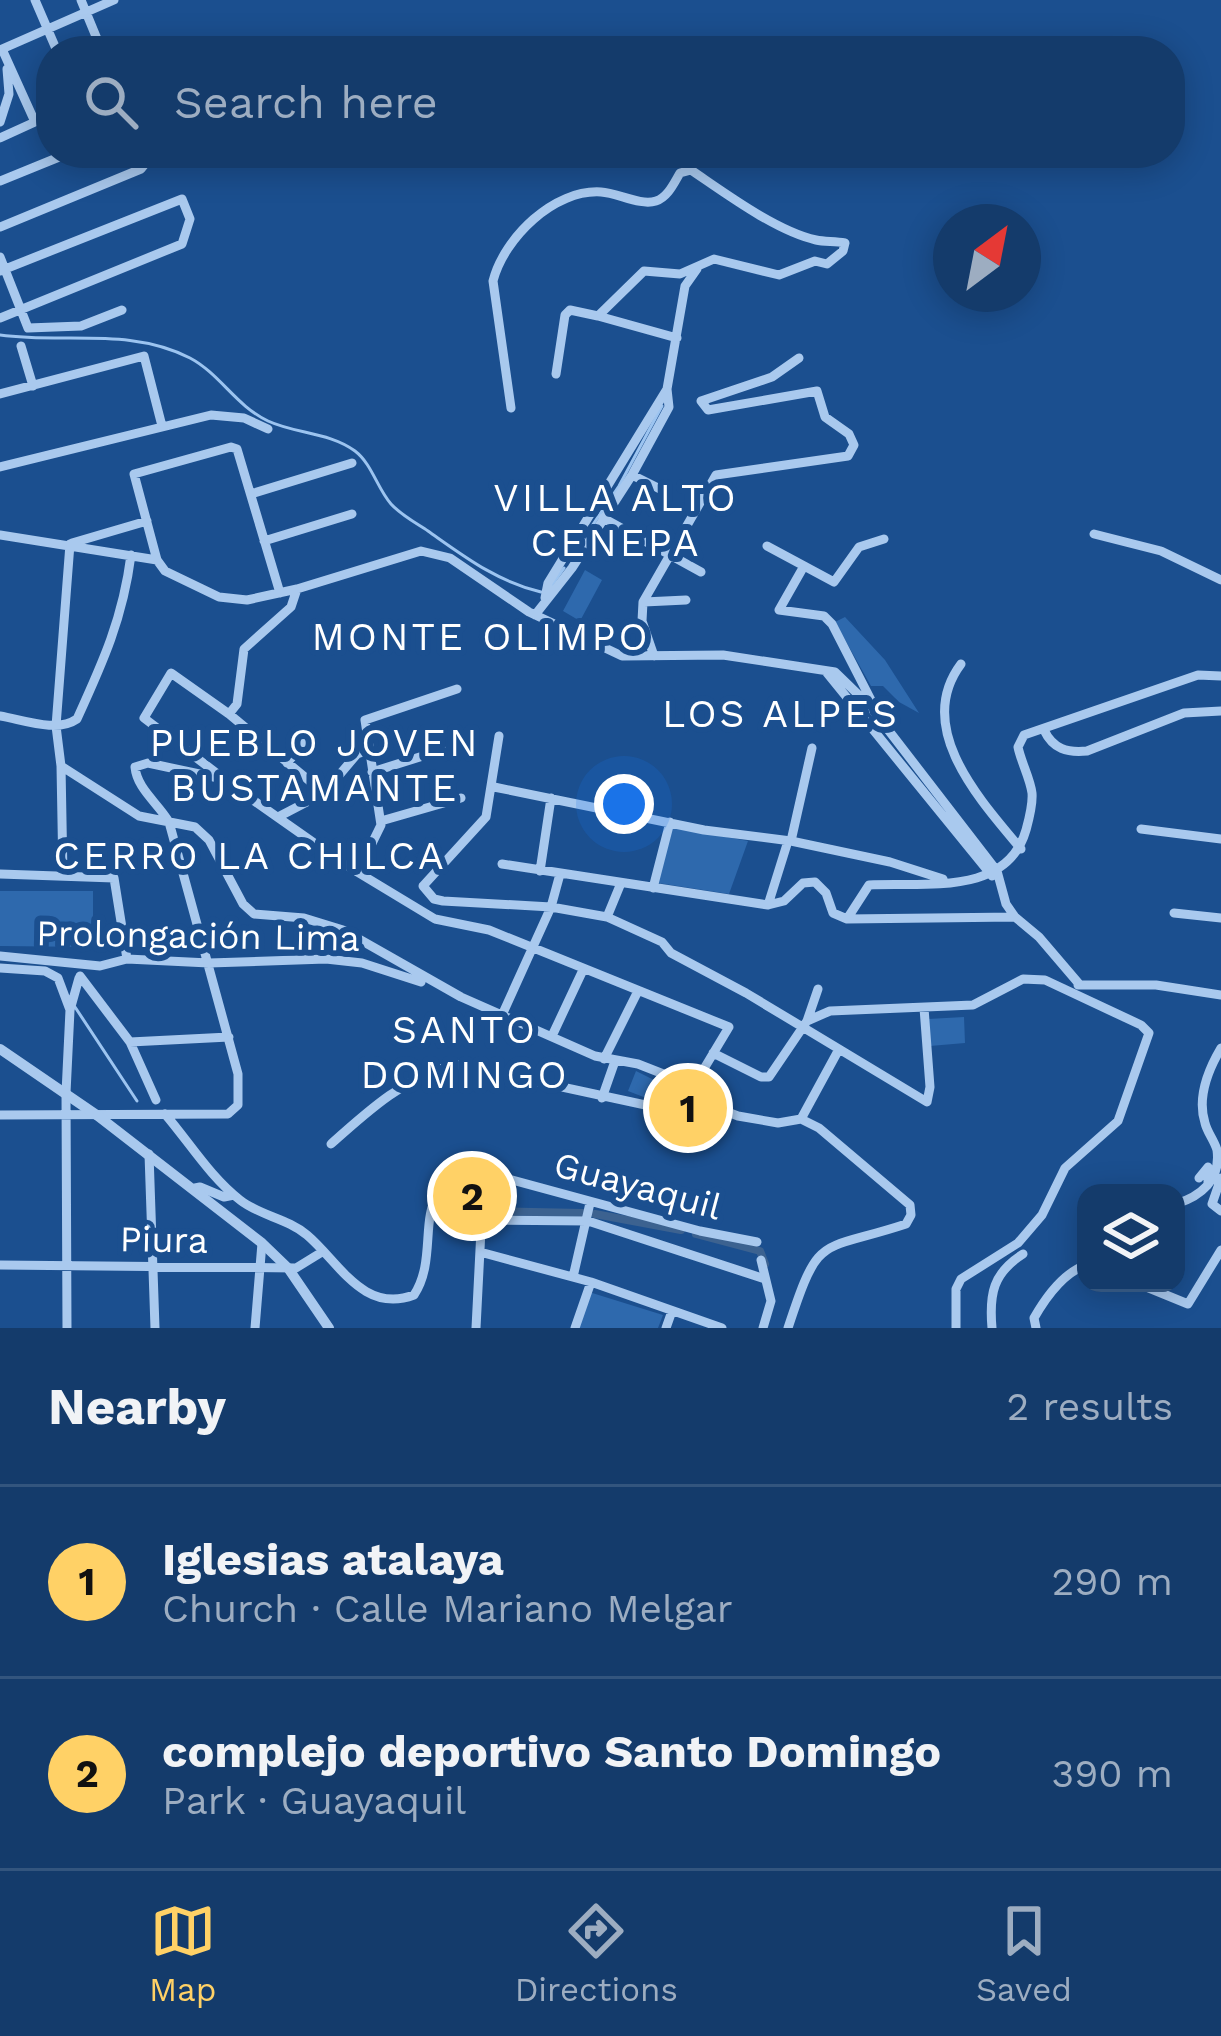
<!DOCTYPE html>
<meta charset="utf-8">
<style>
:root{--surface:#143b6b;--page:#214673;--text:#f1f3f6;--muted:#9dadc1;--line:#33557e;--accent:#ffd166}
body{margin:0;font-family:"Work Sans",sans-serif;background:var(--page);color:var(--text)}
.controls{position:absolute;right:36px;bottom:36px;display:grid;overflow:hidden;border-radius:24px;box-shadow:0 6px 30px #0003}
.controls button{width:108px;height:108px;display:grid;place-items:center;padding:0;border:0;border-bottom:3px solid var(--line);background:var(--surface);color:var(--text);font:60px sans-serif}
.compass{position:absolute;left:933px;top:204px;width:108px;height:108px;border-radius:50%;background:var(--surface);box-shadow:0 6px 30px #0003;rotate:32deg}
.you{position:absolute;left:624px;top:804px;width:42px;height:42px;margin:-30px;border:9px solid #fff;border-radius:50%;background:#1a73e8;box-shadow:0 0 0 18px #1a73e833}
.badge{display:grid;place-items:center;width:78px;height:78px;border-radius:50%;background:var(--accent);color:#111;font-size:39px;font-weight:700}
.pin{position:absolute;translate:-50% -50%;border:6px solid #fff;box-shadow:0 3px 12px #0006}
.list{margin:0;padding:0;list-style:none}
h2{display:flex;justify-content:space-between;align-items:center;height:156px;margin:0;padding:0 48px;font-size:51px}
h2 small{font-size:39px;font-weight:400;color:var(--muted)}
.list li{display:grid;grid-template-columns:78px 1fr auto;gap:36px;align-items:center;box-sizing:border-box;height:192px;padding:0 48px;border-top:3px solid var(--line)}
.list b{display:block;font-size:45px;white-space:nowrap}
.list p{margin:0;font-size:39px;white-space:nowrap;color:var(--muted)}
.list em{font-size:39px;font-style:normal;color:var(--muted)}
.icon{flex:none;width:66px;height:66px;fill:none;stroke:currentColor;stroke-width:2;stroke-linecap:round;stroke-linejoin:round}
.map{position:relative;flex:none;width:1221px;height:1328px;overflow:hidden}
.search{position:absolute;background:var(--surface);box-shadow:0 6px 30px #0003;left:36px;right:36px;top:36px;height:132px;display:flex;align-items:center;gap:30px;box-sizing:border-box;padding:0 42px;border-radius:48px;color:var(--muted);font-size:45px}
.sheet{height:540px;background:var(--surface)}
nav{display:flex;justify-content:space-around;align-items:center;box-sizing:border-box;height:168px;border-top:3px solid var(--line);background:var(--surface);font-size:33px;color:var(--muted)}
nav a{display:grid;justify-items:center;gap:6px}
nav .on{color:var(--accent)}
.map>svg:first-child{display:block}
</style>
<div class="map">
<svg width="1221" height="1328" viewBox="0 0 1221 1328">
<rect width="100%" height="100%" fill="#1b4f8f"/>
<!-- green -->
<path fill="#2e69ad" d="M585,570L602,580L580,621L563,611Z
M845,617L885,660L919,713L899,702L883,686H871L835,622Z
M672,827L748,841L729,894L658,883Z
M0,891H93V947L0,946Z
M964,1017L965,1043L930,1046L928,1019Z
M636,1071L680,1093L675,1105L659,1103L628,1091Z
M589,1292L663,1315L658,1328H579Z"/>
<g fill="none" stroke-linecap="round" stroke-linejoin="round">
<!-- stream -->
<path stroke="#9cc4f0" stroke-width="3" d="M0,335C64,344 130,327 190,358C220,374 236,406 268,421C296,434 329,432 355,451C372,464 377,488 391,504C401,515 416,523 428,531C465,557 496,581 541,592
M569,560L619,486L662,406
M551,586L564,568
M75,1007L137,1101"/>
<!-- canal -->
<path stroke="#3c6290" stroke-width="8" d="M595,1214L681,1230
M431,1217L441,1210L583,1213
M696,1234L760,1251L765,1264"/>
<!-- minor -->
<path stroke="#a9c9ee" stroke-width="9" d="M35,0L57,51
M81,0L102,51
M2,49L114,0
M0,122L9,94L7,69
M0,138L35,122L2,49
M0,181L69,153
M0,227L141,169L145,164L142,153
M0,257L28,328L81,326L122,310
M0,271L182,199L190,219L182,244L0,318
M21,346L33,386
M556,374L565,315L570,310L598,316
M0,394L144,356L162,426
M511,408L493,281C504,238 554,189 601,192C618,193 640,206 656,201C668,197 674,183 680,173L691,170C725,193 776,231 816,240C825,242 835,241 845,243L843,251L827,264L815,261L779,275L714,259L680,274L644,271L598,316L677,338
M0,467L211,415L244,418L268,429
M632,475L660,489
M251,494L352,463
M603,518L701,572
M1094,534L1161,551L1221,580
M0,535L157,560
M264,541L352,514
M72,543L147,521
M767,546L834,582L859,547L884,539
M804,566L779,610L824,616L832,624L871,700L869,705
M280,593L237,449L231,447L134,474L157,560L165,571L219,597L247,600L297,589L421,551L450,558L529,612L622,656L723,655L835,672L869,705L997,871L1006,904L1015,917
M545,598L548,583L667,389
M644,602L686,600
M535,615L572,568L632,475L669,407L667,389L685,286L697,269
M654,656L642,621L643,602L716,475L848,456L854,445L849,434L825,417L817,391L708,410L701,401L772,377L799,358
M961,664C913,728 981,801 1021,849
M827,673L992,876
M229,714L237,704L244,649L291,607L297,589
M0,716C24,720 57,733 77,719C103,662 123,618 131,555
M1044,730C1053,749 1067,753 1087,751L1184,713L1221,711
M287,763L305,742
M61,766L139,816L195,827L209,840L243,904L254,914L304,918L343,930L461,997L595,1056L638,1064L694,1086
M372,772L442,750
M219,775L144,718L171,673L229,714L324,793
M494,787L704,830L791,841L890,862L943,879
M278,817L324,793L357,754L368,750
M381,821L461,798
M1141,829L1221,839
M791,841L812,748
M502,864L768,905L784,901L803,883L815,882L826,893L833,913L847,919
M540,871L551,798
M358,872L381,825L365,720L457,689
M0,874L114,878L127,959
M63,876L61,766L56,726L70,544
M423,886L434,899L443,901L551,907L607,917L662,942L671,953L746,993L927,1102L930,1087L924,1008
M423,886L486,817L499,736
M653,888L670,822
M768,905L788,841
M1174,913L1221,918
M607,917L621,883
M847,919L869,885C924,882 1007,897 1026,830C1029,819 1033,805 1032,793C1030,778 1021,762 1018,747L1024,735L1198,675L1221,676
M847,919L1015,917L1039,937L1080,985
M0,956L100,966L127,959L209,963L326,959L362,963L421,982
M0,968L45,971L58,978L70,1010
M80,976L130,1042L156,1100
M1078,985H1156L1221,995
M503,1013L551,907L560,874
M807,1021L830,1011L973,1005L1023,979L1045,980L1141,1025L1149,1033L1118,1121L1065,1168L1042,1215L1018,1243L961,1279L956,1289V1328
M552,1036L583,970
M130,1042L229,1037
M713,1053L761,1077H769L807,1021L818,989
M604,1059L638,991
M688,1097L738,1116L778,1123L801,1119L819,1128L910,1205L911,1215L906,1224C818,1253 820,1231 788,1328
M602,1098L615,1061
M165,1114C189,1142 211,1178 240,1200C260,1216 287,1218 307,1235C339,1262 363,1314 414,1295C446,1247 398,1173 494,1175L700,1231L757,1242
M0,1115L228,1114L238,1105V1074L169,822C158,803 137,789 135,767L148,763L223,779L344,864L435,919L489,930L729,1027L678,1112L674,1137
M801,1119L838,1051
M331,1144C370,1109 404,1078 455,1064L678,1112
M149,1154L155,1328
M1199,1178L1208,1167V1183
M1221,1178L1212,1204L1221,1211
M195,1188L200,1187L224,1197L234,1195
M1176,1204C1201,1196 1221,1180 1217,1150C1214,1140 1207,1132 1205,1123C1197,1098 1208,1070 1221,1048
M480,1252L591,1282L722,1328
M761,1260L771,1301L763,1328
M0,1265L296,1268L322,1252
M573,1277L590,1203
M1139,1284L1188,1304L1221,1250
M67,1328L66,1093L70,1010L79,978
M255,1328L262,1243
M476,1328L481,1230L489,1220L588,1221L765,1279
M575,1328L591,1282
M666,1328L672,1311
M992,1328C989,1294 993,1273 1023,1254
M1036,1328L1034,1318C1046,1297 1063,1273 1086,1265"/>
<!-- tertiary -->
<path stroke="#a9c9ee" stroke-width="10" d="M0,1049L98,1116L262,1243L288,1268L329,1328"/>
</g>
<g text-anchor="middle" stroke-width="12" stroke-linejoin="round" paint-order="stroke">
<!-- street labels -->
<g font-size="36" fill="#fff" stroke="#1b4f8f">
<text transform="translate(198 935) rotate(1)" y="13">Prolongación Lima</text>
<text transform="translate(638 1185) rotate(15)" y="13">Guayaquil</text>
<text transform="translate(164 1239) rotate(1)" y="13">Piura</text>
</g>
<!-- neighbourhood labels -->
<g font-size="39" letter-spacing="3" fill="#fff" stroke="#1b4f8f">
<text x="616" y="511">VILLA ALTO<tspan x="616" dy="45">CENEPA</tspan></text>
<text x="481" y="650">MONTE OLIMPO</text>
<text x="781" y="727">LOS ALPES</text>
<text x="315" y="756">PUEBLO JOVEN<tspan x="315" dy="45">BUSTAMANTE</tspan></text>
<text x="250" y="869">CERRO LA CHILCA</text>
<text x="465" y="1043">SANTO<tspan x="465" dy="45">DOMINGO</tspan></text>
</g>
</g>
</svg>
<div class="controls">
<button><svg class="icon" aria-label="layers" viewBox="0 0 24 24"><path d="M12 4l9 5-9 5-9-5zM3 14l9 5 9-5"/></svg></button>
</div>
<svg class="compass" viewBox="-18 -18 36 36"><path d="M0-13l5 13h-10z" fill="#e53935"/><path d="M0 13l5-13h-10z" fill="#9dadc1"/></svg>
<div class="you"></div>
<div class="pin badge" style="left:688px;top:1108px">1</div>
<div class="pin badge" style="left:472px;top:1196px">2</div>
<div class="search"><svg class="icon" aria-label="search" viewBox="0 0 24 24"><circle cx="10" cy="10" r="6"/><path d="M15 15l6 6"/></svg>Search here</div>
</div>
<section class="sheet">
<h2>Nearby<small>2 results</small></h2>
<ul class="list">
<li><span class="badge">1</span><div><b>Iglesias atalaya</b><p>Church · Calle Mariano Melgar</p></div><em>290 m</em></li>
<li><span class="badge">2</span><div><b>complejo deportivo Santo Domingo</b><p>Park · Guayaquil</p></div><em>390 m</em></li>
</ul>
</section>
<nav>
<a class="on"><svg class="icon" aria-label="map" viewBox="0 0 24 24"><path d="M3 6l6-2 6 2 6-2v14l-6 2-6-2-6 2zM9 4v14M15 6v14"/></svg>Map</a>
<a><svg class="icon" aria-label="directions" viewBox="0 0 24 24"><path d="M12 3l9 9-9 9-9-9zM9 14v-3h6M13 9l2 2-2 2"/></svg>Directions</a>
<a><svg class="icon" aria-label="saved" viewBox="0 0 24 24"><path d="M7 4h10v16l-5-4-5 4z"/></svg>Saved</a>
</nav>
